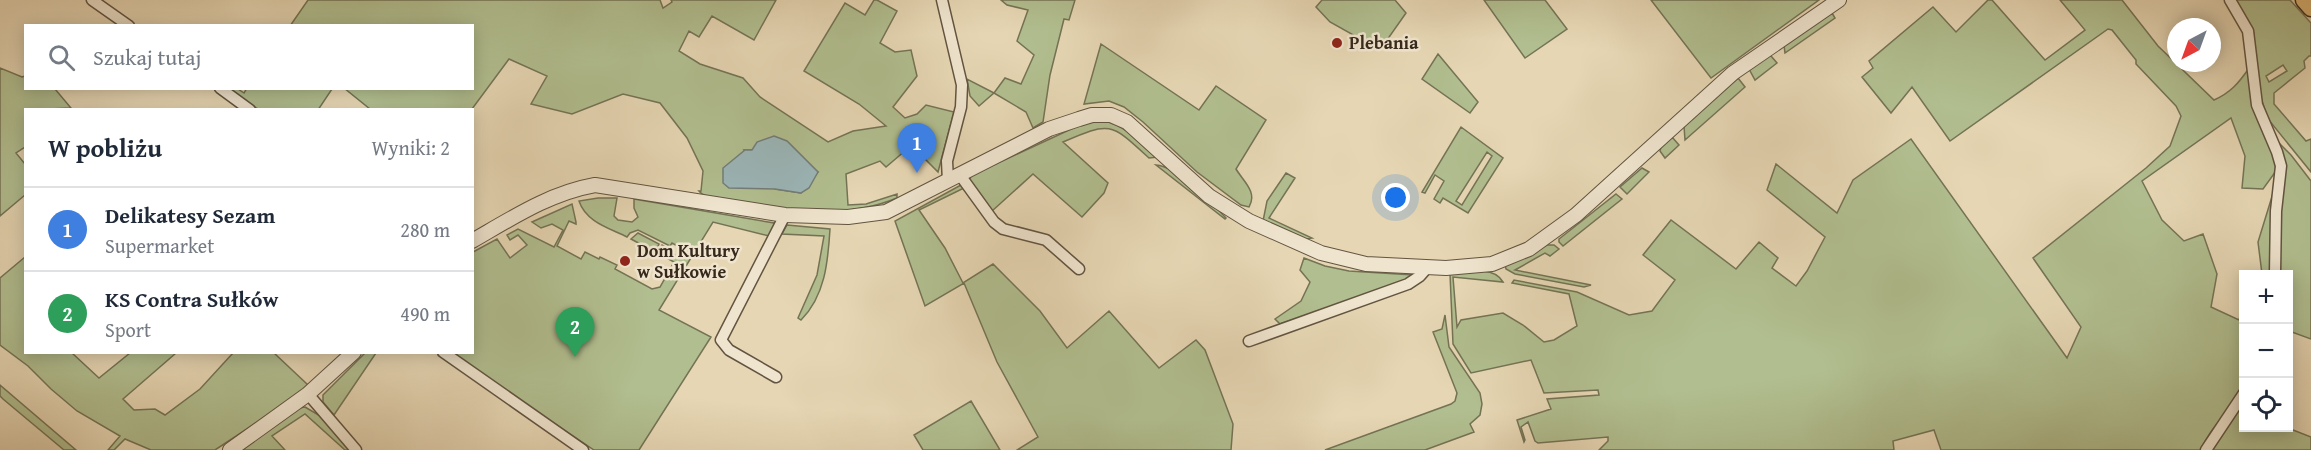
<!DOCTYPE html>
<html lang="pl">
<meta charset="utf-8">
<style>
:root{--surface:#fff;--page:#f6f6f7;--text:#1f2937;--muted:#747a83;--line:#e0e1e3;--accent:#db2777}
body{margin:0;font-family:"Gentium Book Plus",serif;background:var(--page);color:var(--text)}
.controls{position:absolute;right:18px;bottom:18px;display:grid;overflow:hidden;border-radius:0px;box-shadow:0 3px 15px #0003}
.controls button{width:54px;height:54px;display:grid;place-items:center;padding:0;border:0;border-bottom:2px solid var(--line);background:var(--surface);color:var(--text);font:30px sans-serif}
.compass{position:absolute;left:2167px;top:18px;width:54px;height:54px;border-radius:50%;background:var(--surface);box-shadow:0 3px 15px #0003;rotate:221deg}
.you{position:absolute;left:1396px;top:198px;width:21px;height:21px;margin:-15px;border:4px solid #fff;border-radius:50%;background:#1a73e8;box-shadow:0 0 0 9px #1a73e833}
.badge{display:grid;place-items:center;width:39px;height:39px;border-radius:50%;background:var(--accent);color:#fff;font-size:20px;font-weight:700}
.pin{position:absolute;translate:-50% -50px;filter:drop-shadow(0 2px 3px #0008)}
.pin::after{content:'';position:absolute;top:32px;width:21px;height:18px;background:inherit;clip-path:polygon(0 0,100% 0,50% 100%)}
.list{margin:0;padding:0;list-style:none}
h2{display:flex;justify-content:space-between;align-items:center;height:78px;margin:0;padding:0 24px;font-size:26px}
h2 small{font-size:20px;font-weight:400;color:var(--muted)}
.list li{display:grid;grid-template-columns:39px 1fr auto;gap:18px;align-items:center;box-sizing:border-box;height:84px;padding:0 24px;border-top:2px solid var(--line)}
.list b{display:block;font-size:22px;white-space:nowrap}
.list p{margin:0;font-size:20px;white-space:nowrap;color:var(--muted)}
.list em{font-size:20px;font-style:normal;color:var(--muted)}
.icon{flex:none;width:33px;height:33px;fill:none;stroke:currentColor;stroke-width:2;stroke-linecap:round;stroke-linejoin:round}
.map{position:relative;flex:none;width:2311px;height:450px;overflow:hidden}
.search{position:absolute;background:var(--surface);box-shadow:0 3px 15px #0003;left:24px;top:24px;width:450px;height:66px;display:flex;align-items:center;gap:15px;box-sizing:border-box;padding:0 21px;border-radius:0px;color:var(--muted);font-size:22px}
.panel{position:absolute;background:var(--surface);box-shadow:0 3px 15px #0003;left:24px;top:108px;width:450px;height:246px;border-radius:0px}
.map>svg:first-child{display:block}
</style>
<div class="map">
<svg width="2311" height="450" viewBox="0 0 2311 450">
<rect width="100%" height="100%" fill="#e6d6b3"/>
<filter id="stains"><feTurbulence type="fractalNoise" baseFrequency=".00333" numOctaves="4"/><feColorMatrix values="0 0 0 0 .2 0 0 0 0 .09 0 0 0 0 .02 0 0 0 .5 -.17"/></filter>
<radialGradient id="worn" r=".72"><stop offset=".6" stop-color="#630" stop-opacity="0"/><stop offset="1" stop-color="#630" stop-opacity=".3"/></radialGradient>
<!-- green -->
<path fill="#b1be8f" stroke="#747355" stroke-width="1.5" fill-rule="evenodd" d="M308,0H660L663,8L672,2L671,0H776L754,40L712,16L699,37L689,31L679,51L700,64L743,78L760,97L828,142L853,131L886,126L859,104L804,71L845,3L865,15L874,0H877L897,11L880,43L895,52L911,50L917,76L893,107L905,118L917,114L926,105L954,112L938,172L921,155L906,150L886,167L880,161L846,174L848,205L866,204L897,194V198C837,223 773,207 711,198L702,194L699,191H701L703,171L687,138L660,103L623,94L572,114L531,104L547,76L509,59L472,109H370L344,88H472V26H290ZM744,150H752L818,172L801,193L775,189Z
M1001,0H1075L1069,20L1064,19L1050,75L1043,122L1033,128L1026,112L994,93L979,106L970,96L967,79L994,93L1005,78L1021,84L1034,55L1017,41L1028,10L1007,5Z
M1322,0H1395L1406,13L1380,50L1330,22L1316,7Z
M1484,0H1545L1567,29L1525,58Z
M1651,0H1819L1711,78Z
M1988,0H1992L2045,60L2085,30L2060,0H2122L2158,46L2214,100C2230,93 2239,83 2249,68L2275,159L2276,171L2263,189L2242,188L2245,156L2231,118L2142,181L2162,220L2184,241L2203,234L2217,274L2211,307L2239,320L2243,307V388C2233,410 2210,426 2201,450H1941L1934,430L1893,441L1894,450H1599L1608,441V437L1538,443L1535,441L1528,422L1521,427L1525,440L1524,442L1517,420L1551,409L1547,399L1599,395L1598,390L1544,393L1531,360L1471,373L1453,344L1450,274C1467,272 1493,265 1503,282L1453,277L1457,327L1461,320L1503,313L1523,325L1544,342L1554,340L1577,326L1569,294L1512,283L1514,280L1577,292L1629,315L1652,311L1675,280L1643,255L1671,220L1736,269L1759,242L1778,258L1772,268L1796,286L1807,271L1825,237L1767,190L1776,164L1837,213L1853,180L1911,139L2067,358L2081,327L2033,258L2146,168L2170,146L2181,116L2176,106L2136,64V60L2112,30L2108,29L1950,141L1912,87L1891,113L1862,77L1873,68L1869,61L1933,7L1956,32Z
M2235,0H2290L2311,23V56H2309L2304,61L2305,68L2274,93V104L2306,141L2311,139V172L2268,119L2256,83L2254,33ZM2283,65L2287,71L2269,82L2266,76Z
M1832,13L1835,18L1785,53L1784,45Z
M1101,44L1199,110L1216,86L1266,120L1236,169C1243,181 1258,192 1249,207L1241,205L1197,172L1143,122L1124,107L1109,101L1084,104Z
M1438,54L1478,102L1470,113L1422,79Z
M1767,56H1771L1777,63L1755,80L1749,69Z
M0,68L22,77L25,76L26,88L55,89L71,108L26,110L25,147L16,153L25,164V195L0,216Z
M1738,78L1745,87L1685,140L1684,126Z
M247,88L332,89L318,110L258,109L228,89H238L244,93Z
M1101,120C1126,126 1141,141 1159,157L1149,158C1111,123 1111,121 1063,142L1108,183L1104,193L1082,217L1033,174L991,212L968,182L972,175L1082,124Z
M1461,127L1503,158L1468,213L1443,198L1440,203L1434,199L1444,181L1435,175L1425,193L1422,192ZM1487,152L1492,156L1462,205L1456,201Z
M1672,137L1679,145L1665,158L1660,151L1661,147Z
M2277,141L2291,155L2311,181V339L2289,331L2288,274H2279Z
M1156,165C1178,167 1211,202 1226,218L1225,219Z
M1642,168L1649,172L1627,194L1620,187Z
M1286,173L1295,178L1269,218L1312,238L1305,239L1263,221L1267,201Z
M961,185L964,188L919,210L945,248L963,283L993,264L1040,311L1067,348L1109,311L1159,368L1196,340L1205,350L1233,424L1231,450H1017L1038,437L997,362L964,283L925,306L895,221Z
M2274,190L2271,274H2262L2258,242Z
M1616,194L1622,199L1563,246L1559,242V239Z
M598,198H617L614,216L618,220L632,222L638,217L634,208V199L774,223V229L769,236L713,222L659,310L711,337L639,450H594L449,353L472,352L473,252L497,239L510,258L527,245L518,235L510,240L507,235L518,229L554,247L563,230L552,224L541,228L532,222L572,204L576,222V224L569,221L557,246L581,259L585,252L599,259L600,257L617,265L615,269L652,289L660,287L674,262L658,253L662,245L669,249L667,252L679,257L683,249L672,243L670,246L638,230L630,233L627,237C609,228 586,222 579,201Z
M787,225L830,229C828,262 825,296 801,320L798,318L817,275L824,236L782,234Z
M638,233L659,244L655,252L631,239Z
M1547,245H1554L1559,249L1550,256L1545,253L1515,270L1591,285L1584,287L1515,274L1506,269L1505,265Z
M25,257L26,352L72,353L99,378L130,353H176L123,399L134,410L155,409L165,415L200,389L233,353H274L308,385L294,398L215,450H151L125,439L114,450H108L120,436L77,411L51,389L28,366L0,345V278Z
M1304,258L1325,266L1349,271L1414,275L1413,278L1280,324L1275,319L1301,301L1310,282L1300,270Z
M1445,315L1449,347L1480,393L1482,404L1480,415L1470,424L1474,432L1425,450H1325L1451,404L1455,401L1457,393L1433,332L1442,329Z
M365,353H376L334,415L323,402V395Z
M0,385L76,450H64L3,399L0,396Z
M971,401L1000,450H923L914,435Z
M305,407L322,417L352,450H345L305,414L272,436L285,450H242L299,408Z
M2240,408L2243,410L2244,428H2288L2311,437V450H2211Z"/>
<!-- water -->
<path fill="#9bb6b8" stroke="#737d79" stroke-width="1.5" d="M774,136L787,141L818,172L809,188L801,193L775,189L729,188L723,183V168L745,150H752L757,142Z"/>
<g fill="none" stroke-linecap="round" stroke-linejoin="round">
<defs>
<path id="minor" d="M92,0L129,26
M942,0L962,85L961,107L947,161L948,181
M2230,0L2248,31L2257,105L2277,152L2281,166L2276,211L2275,274
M220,88L250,110
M960,175L994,222L1003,229L1046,240L1079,269
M1249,341L1408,284L1420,276L1427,268
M443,352L583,450
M776,377L729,350L721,340L785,215
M308,394L356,450
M2206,450L2244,393"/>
<path id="tertiary" d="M472,241C512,218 550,193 595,185L785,215L848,217L886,212L1049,129L1079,119L1092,115H1111L1127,122L1209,196L1249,221L1321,253L1366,264L1446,268L1492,264L1529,249L1576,215L1733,73L1839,0
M230,450L308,394L354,352"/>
<path id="primary" d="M2304,0L2311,8"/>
</defs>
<!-- minor casing -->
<use href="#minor" stroke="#625441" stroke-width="13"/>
<!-- tertiary casing -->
<use href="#tertiary" stroke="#625441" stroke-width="16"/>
<!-- primary casing -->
<use href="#primary" stroke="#36281b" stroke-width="19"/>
<!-- minor -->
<use href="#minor" stroke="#efe4ce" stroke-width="10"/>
<!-- tertiary -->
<use href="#tertiary" stroke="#efe4ce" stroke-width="14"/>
<!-- primary -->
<use href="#primary" stroke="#e3bb7a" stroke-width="16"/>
</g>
<!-- markers -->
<g fill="#8f2418" stroke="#efe4ce" stroke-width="2">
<circle cx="1337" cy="43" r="6"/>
<circle cx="625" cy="261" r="6"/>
</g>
<g text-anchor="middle" stroke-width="5" stroke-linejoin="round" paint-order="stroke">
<!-- poi labels -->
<g font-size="18" font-weight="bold" fill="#36281b" stroke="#efe4ce" text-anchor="start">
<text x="1349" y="49">Plebania</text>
<text x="637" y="257">Dom Kultury<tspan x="637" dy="21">w Sułkowie</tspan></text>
</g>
</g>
<rect width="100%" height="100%" filter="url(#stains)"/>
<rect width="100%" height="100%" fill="url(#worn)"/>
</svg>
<div class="controls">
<button>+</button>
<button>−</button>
<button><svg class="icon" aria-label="locate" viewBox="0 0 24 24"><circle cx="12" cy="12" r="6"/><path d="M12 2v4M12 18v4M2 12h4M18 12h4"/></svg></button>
</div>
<svg class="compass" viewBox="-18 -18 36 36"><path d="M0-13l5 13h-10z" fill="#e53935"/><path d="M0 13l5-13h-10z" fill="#747a83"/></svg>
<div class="you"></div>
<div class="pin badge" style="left:917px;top:173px;background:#3f7fe0">1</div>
<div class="pin badge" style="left:575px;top:357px;background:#2e9e5b">2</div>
<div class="search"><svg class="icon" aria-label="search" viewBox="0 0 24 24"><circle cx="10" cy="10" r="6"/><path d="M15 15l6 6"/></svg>Szukaj tutaj</div>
<section class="panel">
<h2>W pobliżu<small>Wyniki: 2</small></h2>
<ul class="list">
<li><span class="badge" style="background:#3f7fe0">1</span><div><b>Delikatesy Sezam</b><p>Supermarket</p></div><em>280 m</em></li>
<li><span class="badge" style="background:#2e9e5b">2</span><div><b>KS Contra Sułków</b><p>Sport</p></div><em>490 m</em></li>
</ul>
</section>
</div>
